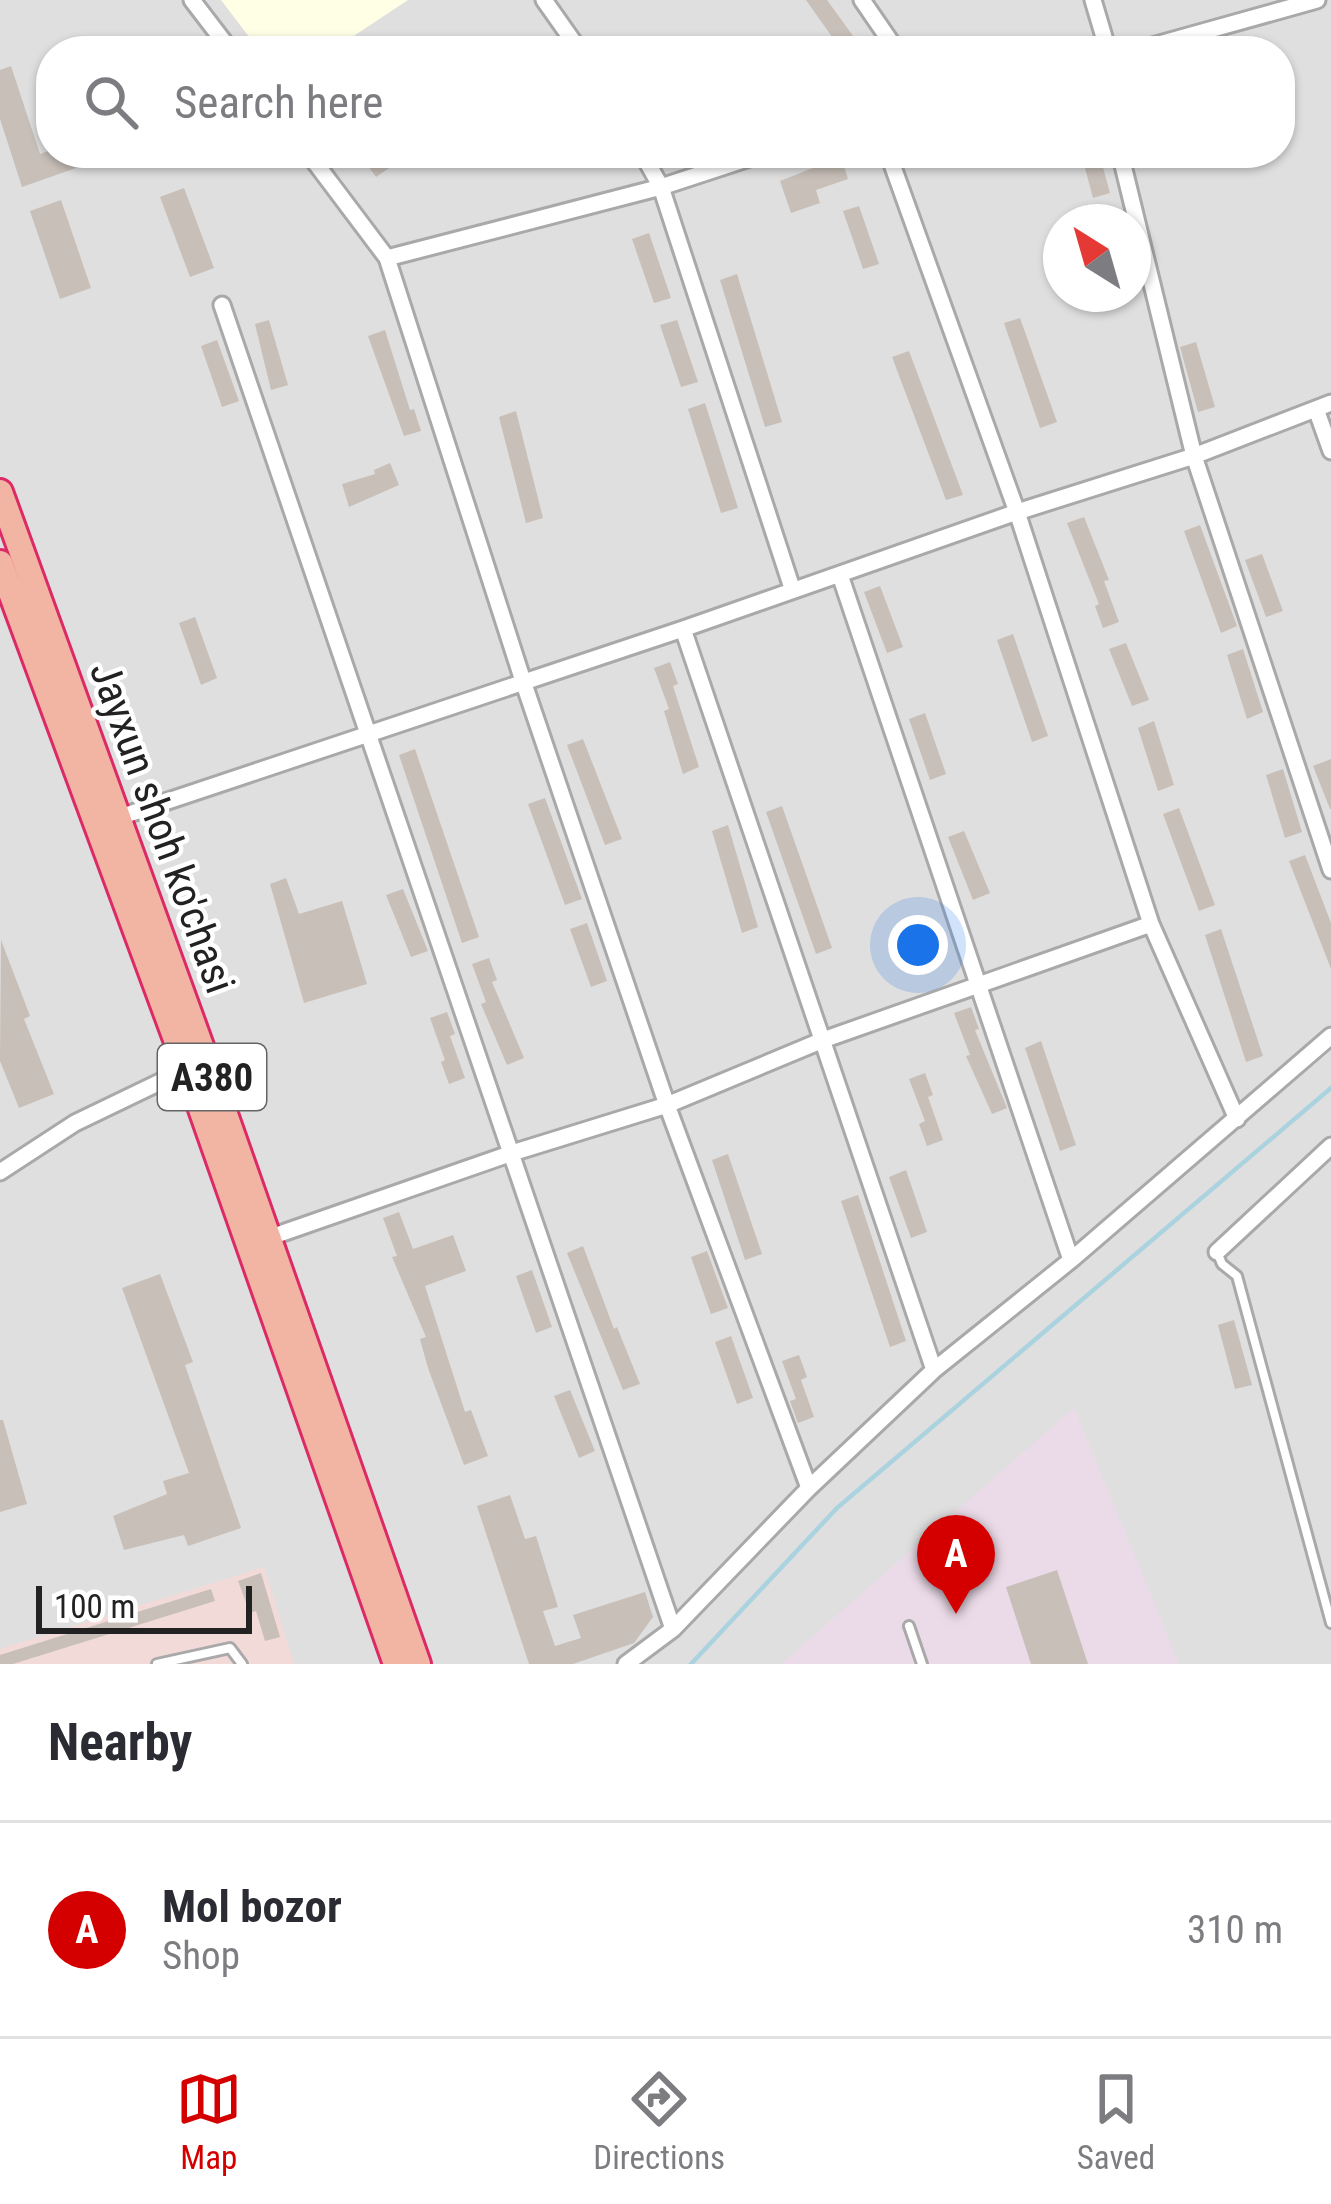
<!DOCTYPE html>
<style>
:root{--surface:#fff;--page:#f7f7f7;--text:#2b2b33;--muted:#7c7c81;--line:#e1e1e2;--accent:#d40000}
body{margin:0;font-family:"Roboto Condensed",sans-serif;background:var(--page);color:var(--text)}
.compass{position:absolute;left:1043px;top:204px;width:108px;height:108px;border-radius:50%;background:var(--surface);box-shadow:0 3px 9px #0004;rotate:323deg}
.scale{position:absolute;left:36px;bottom:30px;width:216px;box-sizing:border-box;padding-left:12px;border:6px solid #222;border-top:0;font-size:33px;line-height:42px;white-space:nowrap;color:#222;-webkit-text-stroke:9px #fff;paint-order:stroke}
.you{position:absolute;left:918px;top:945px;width:42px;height:42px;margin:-30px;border:9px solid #fff;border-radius:50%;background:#1a73e8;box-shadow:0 0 0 18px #1a73e833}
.badge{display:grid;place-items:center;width:78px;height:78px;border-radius:50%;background:var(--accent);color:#fff;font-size:39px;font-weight:700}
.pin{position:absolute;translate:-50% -99px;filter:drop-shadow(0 3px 6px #0008)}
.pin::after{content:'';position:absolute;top:63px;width:42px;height:36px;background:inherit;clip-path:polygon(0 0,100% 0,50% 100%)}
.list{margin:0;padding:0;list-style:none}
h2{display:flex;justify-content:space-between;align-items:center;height:156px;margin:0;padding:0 48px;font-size:51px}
h2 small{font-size:39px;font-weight:400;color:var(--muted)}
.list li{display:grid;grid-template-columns:78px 1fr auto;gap:36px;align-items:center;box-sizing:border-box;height:216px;padding:0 48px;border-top:3px solid var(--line)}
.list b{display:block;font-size:45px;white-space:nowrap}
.list p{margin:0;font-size:39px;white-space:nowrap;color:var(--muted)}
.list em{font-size:39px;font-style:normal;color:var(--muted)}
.icon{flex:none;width:66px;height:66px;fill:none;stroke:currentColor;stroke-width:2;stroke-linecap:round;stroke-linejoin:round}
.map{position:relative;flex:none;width:1331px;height:1664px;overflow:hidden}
.search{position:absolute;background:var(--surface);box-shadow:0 3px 9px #0004;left:36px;right:36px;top:36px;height:132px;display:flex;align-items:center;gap:30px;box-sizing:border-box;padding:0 42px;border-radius:48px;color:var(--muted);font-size:45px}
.sheet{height:372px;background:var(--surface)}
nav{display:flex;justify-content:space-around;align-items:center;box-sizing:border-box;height:168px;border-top:3px solid var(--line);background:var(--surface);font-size:33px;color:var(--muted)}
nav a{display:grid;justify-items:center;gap:6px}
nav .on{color:var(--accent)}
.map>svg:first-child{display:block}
</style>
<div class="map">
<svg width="1331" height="1664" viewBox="0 0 1331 1664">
<rect width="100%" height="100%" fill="#f2efe9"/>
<!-- residential -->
<path fill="#e0dfdf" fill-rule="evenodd" d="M0,0H1331V1664H0ZM51,51H1280V153H51ZM1061,222H1133V294H1061Z"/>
<!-- commercial -->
<path fill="#f2dad9" d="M264,1567L294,1664H0V1649Z"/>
<!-- industrial -->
<path fill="#ebdbe8" d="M1074,1408L1179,1664H781Z"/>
<!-- education -->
<path fill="#ffffe5" d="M221,0H408L331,51H260Z"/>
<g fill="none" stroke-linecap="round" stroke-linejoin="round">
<!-- stream -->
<path stroke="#aad3df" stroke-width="4.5" d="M691,1664L837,1508L1331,1088"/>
</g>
<!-- building -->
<path fill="#c7bfb8" d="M806,0H827L864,51H842Z
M11,66L40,154L51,150L113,155L22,187L0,119V70Z
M359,153H388L395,164L376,177Z
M1081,153H1099L1110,193L1093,198Z
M841,157L848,179L816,190L820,203L791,213L780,181Z
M184,188L214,268L190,277L160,197Z
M61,200L91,288L60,299L30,211Z
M859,206L879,264L863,269L843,211Z
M649,233L671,298L654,303L632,239Z
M737,274L782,422L765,427L720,280Z
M1020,318L1057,422L1040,428L1004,323Z
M269,320L288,385L271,390L255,324Z
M677,320L698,382L681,387L660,325Z
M385,330L410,410L414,409L421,431L404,436L368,336Z
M217,340L239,401L222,407L201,346Z
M1196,342L1215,407L1198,412L1180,347Z
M909,351L963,495L946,500L892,357Z
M705,403L738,508L721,513L688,409Z
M516,411L543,518L526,523L499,417Z
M390,463L399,485L349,507L342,484L375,474L374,470Z
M1084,517L1109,580L1104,581L1119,622L1103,628L1095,606L1099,604L1067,523Z
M1200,525L1237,626L1221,633L1184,531Z
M1262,554L1283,611L1266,617L1245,560Z
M880,586L903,647L887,653L864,592Z
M195,617L217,678L201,685L179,623Z
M1013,634L1048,736L1032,742L997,640Z
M1126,643L1149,700L1132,706L1109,649Z
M1243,649L1263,712L1247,719L1227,655Z
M670,662L678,684L673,686L699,767L683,774L664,711L669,709L654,668Z
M925,713L946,774L930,780L909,719Z
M1154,721L1174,785L1158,791L1138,728Z
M583,739L622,839L605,845L567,745Z
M415,749L479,937L462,943L399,755Z
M1331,759V809H1330L1313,766Z
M1283,769L1302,832L1285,838L1266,775Z
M545,798L582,899L565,905L528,804Z
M782,806L832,948L816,954L766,812Z
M1179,808L1215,905L1199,911L1163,814Z
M728,825L758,927L742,933L712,831Z
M964,831L990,893L973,900L948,837Z
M1305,855L1331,923V969L1289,861Z
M286,878L299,914L342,901L367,984L304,1003L270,884Z
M403,889L428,951L411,957L386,895Z
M587,923L607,981L591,987L570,929Z
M1221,929L1263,1056L1246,1062L1205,935Z
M1,940L30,1016L24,1019L54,1094L19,1108L0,1061Z
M489,958L497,980L492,982L524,1058L507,1065L481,1004L486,1002L472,964Z
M971,1007L979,1029L975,1030L1007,1108L992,1114L966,1056L970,1055L954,1013Z
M447,1012L455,1034L450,1036L465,1078L449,1084L441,1062L445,1060L430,1018Z
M1041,1041L1076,1145L1060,1151L1025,1048Z
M925,1073L933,1095L928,1097L943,1140L927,1146L919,1124L925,1121L909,1079Z
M728,1154L762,1254L745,1260L712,1160Z
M906,1170L927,1232L911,1238L889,1177Z
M858,1195L906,1341L890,1347L841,1201Z
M399,1212L413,1249L453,1235L466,1271L425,1286L465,1412L471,1410L488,1456L464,1465L428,1368L420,1339L426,1337L392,1257L397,1256L383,1218Z
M583,1246L614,1329L617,1327L640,1384L623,1390L567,1253Z
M707,1251L728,1308L711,1314L691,1257Z
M532,1270L552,1327L536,1333L516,1276Z
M160,1274L193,1362L185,1365L241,1528L188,1546L184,1535L124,1550L113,1516L167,1494L163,1481L189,1473L122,1288Z
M1234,1320L1252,1385L1235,1389L1218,1325Z
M731,1336L753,1398L737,1404L715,1342Z
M799,1355L807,1377L801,1380L814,1417L798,1423L790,1401L796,1399L782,1361Z
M570,1390L595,1451L579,1458L554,1396Z
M0,1420H3L27,1504L0,1512Z
M510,1495L525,1539L536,1536L558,1607L543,1611L555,1646L581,1638L573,1615L645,1592L653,1617L634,1643L573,1664H529L477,1506Z
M1057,1570L1088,1664H1031L1006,1587Z
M261,1573L280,1637L265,1641L256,1611L250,1613L238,1581Z
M211,1589L215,1601L13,1664H0V1655Z"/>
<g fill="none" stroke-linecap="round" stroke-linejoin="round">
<defs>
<path id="service" d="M1217,1252L1222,1264L1237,1276L1331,1623
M909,1626L922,1664
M157,1664L230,1648L242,1664"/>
<path id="minor" d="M192,0L231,51
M544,0L580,51
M862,0L897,51
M1093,0L1104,37L1100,51
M1134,51L1317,0
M308,153L387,258L523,681L667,1105L809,1488
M642,153L661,187L792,588
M888,153L1017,512L1151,924L1237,1119
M1120,153L1194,456L1331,870
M387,258L661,187L765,153
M222,305L673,1629
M1316,409L1331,451
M840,575L1071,1260
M683,629L934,1370
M117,818L683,629L1017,512L1194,456L1331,403
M0,1172L75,1123L187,1069
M268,1238L512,1153L667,1105L823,1040L1151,924
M1217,1252L1331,1146
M626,1664L673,1629L809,1488L934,1370L1071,1260L1331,1036"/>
<path id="trunk" d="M0,492L206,1060L418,1664
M0,563L187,1069L396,1664"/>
</defs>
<!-- service casing -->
<use href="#service" stroke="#a9a9a9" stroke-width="14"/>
<!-- minor casing -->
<use href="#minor" stroke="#a9a9a9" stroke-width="21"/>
<!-- trunk casing -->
<use href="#trunk" stroke="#dc2a67" stroke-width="30"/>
<!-- service -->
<use href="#service" stroke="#fff" stroke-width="8"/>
<!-- minor -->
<use href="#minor" stroke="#fff" stroke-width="15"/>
<!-- trunk -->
<use href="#trunk" stroke="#f2b4a3" stroke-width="24"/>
</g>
<g text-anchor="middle" stroke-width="9" stroke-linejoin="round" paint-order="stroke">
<!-- shield labels -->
<rect fill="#fff" stroke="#646464" stroke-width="3" x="158" y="1044" width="108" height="66" rx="9"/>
<g font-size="39" font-weight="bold" fill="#222">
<text x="212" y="1091">A380</text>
</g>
<!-- street labels -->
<g font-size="42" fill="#222" stroke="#fff">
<text transform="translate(163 827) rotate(70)" y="15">Jayxun shoh ko'chasi</text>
</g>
</g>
</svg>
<svg class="compass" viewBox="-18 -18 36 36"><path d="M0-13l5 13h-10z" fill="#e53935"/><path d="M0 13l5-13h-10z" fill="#7c7c81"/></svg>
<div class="scale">100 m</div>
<div class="you"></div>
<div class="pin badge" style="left:956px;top:1614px">A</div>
<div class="search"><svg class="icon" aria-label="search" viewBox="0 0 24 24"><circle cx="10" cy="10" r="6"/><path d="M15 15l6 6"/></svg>Search here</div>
</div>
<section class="sheet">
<h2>Nearby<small></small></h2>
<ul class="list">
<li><span class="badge">A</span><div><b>Mol bozor</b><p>Shop</p></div><em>310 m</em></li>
</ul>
</section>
<nav>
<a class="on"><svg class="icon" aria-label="map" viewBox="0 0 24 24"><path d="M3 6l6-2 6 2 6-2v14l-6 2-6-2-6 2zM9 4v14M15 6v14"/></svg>Map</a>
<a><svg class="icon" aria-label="directions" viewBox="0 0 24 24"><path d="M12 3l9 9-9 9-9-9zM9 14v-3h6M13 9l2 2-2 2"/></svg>Directions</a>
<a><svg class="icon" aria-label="saved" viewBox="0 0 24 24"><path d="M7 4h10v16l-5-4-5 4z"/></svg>Saved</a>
</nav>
